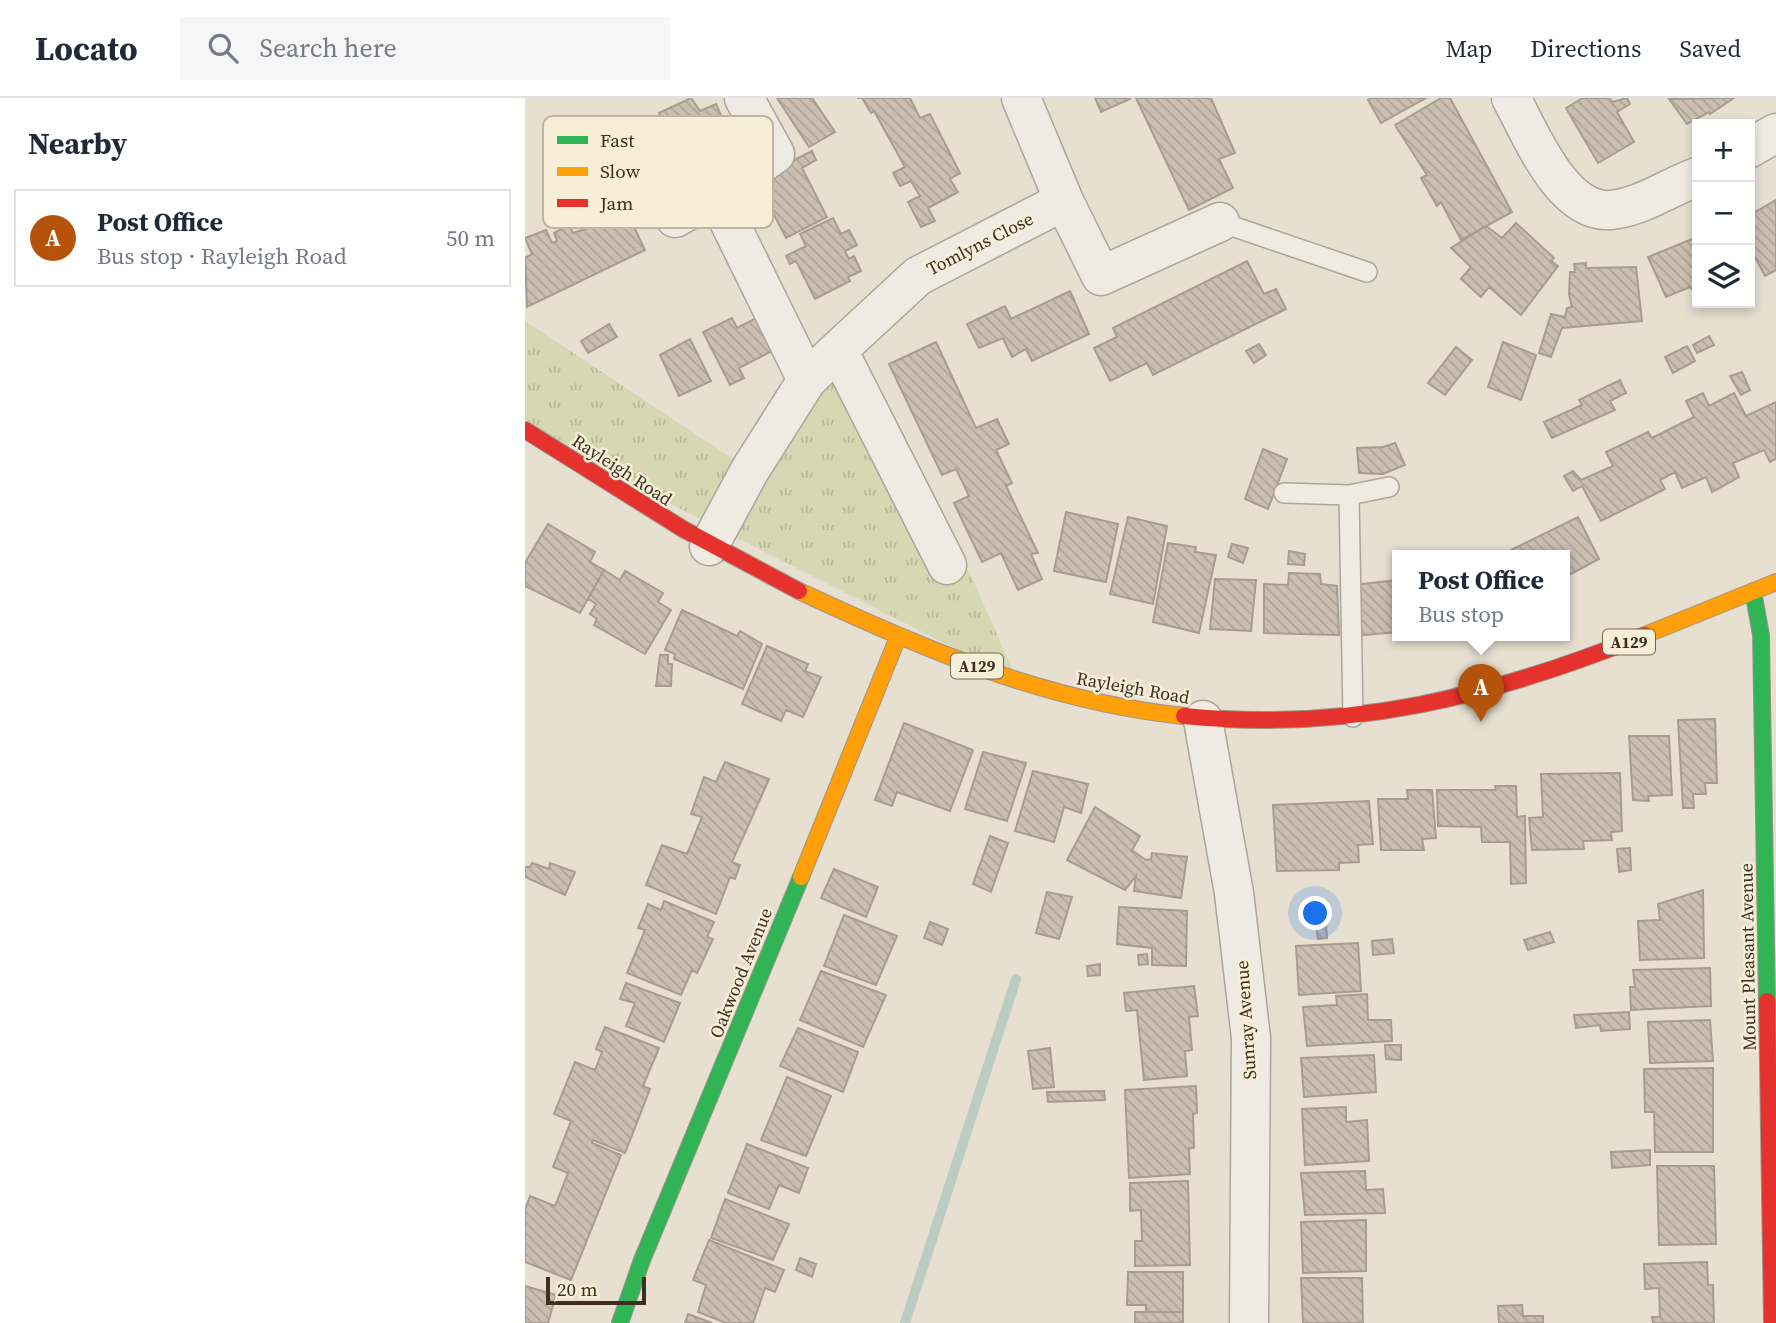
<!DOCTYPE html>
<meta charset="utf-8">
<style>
:root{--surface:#fff;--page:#f6f6f7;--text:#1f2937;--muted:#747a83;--line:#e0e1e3;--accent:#b45309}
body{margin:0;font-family:"Source Serif 4",serif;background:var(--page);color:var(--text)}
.controls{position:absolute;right:21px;top:21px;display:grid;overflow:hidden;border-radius:0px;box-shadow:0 4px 10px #0003}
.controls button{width:63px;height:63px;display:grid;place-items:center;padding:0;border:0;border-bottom:2px solid var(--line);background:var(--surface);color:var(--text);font:35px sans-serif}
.scale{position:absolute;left:21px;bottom:18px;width:100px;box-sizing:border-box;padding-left:7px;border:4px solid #3d2e20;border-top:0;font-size:19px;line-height:24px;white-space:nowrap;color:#3d2e20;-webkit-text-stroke:5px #f7eed8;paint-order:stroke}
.you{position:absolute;left:791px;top:816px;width:24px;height:24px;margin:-18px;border:5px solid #fff;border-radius:50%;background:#1a73e8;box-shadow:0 0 0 10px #1a73e833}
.badge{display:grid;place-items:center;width:46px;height:46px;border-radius:50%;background:var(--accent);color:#fff;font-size:23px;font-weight:700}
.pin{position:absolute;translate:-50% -58px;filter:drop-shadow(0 2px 4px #0008)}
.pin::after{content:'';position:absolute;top:37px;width:24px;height:21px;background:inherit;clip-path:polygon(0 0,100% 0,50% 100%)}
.popup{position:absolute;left:867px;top:452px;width:178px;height:91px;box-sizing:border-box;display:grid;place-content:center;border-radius:0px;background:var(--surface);filter:drop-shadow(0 2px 5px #0005);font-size:23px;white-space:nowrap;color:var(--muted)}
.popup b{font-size:26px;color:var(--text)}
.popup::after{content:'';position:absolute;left:50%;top:100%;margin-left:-14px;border:14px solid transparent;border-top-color:var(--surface)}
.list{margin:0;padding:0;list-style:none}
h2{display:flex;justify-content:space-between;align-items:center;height:91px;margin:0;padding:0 28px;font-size:30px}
h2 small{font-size:23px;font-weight:400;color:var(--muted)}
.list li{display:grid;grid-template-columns:46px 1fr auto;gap:21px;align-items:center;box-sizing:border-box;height:98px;margin:0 14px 14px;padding:0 14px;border:2px solid var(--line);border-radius:0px}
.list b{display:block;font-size:26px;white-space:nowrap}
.list p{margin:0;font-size:23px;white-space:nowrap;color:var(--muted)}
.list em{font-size:23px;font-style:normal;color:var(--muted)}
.icon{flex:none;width:38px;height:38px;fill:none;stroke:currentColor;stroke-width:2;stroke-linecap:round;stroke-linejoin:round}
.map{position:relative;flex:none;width:1251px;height:1225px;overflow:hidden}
header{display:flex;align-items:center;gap:42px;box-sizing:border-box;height:98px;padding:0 35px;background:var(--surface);border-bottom:2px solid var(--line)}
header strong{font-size:33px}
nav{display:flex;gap:38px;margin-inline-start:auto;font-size:24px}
.search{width:490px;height:63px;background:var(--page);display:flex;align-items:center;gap:18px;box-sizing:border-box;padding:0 24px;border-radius:0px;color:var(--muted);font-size:26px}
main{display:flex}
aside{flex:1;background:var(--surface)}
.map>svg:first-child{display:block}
</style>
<header>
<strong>Locato</strong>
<div class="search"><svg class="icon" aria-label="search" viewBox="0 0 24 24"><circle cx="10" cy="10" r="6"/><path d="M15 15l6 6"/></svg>Search here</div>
<nav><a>Map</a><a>Directions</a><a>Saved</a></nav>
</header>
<main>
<aside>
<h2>Nearby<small></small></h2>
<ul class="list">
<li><span class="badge">A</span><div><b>Post Office</b><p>Bus stop · Rayleigh Road</p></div><em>50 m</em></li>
</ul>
</aside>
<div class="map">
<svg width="1251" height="1225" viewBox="0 0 1251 1225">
<defs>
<pattern id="grass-tufts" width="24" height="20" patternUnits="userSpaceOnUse" patternTransform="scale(1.75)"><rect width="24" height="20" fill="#d6d7b3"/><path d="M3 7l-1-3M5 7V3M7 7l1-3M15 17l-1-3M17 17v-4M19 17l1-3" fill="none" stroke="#b9b99a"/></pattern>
<pattern id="building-back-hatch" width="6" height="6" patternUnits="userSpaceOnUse" patternTransform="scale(1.75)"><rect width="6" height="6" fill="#cbbfb2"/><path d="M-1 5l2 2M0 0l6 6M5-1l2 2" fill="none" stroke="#afa499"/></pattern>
</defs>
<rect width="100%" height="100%" fill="#e7e0d1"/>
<!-- grass -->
<path fill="url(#grass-tufts)" d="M0,223L225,372L313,252L422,467L444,473L492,582L0,332Z"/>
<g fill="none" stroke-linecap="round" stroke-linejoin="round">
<!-- stream -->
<path stroke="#bcccc2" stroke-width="10" d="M380,1225L491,881"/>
</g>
<!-- building -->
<path fill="url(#building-back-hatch)" stroke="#a89c90" stroke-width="2" d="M166,0L175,13L191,6L210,48L94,102L74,61L90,53L82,38L109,24L116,39L140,28L134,15Z
M252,0H287L310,34L284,49Z
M332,0H385L395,20L405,16L435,75L425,81L433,94L403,110L410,123L396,129L383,104L395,98L386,83L375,88L368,75L380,69L349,13L346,15L337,0Z
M570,0H604L605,1L576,14Z
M611,0H686L710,55L694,61L708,90L664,112Z
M847,0H901L856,25L843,2Z
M916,0H925L987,114L936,142L916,104L912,108L896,80L902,77L870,27Z
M1058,0H1085L1087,4L1102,0L1105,6L1092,14L1109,44L1073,65L1041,10Z
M1209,0L1185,16L1184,14L1162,26L1144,1Z
M287,53L291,62L277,70L302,119L261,140L233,86L235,80Z
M1251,102V172L1240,178L1225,150V117Z
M76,106L83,119L101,112L120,152L2,209L0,160L7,156L0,140L21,132L27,145L32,143L29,135L44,127L48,135L66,129L59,113Z
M308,120L316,136L324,132L332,147L320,153L324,161L329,158L336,173L323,179L325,183L290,201L271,163L265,166L261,158L281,148L275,136Z
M991,125L1029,160L1026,163L1033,168L996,217L964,189L956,199L936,181L946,169L926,150L961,128L977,140Z
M1172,139V198L1165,189L1141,199L1123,159Z
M722,163L739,196L751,191L761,211L628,277L622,265L585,283L569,250L592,239L588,230Z
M1061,165V170L1111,169L1117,223L1037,230L1026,259L1014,255L1026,216L1040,219L1042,210L1047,209L1044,196L1045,174H1050L1049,166Z
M545,193L564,236L507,263L501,251L487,259L478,240L454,250L442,226L480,208L486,221Z
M207,220L212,230L231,220L247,253L214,270L219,280L205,287L178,234Z
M84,226L92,239L63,255L56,243Z
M1184,238L1189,247L1172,255L1168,247Z
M165,241L186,283L154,298L135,257Z
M411,244L451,330L472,321L484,346L471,352L487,385L481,388L513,455L506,456L517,481L493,492L476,455L457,464L429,405L444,398L431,371L417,377L364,266Z
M978,244L1011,257L996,302L963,289Z
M734,246L741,257L729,265L721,253Z
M1162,248L1170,263L1148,275L1140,259Z
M931,249L947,262L920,297L903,285Z
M1217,274L1225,292L1216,297L1205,278Z
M1095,282L1101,295L1085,303L1090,312L1027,340L1019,324L1057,307L1054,302Z
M1178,295L1184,308L1209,295L1221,318L1251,304V361L1245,364L1239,352L1208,365L1214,379L1187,394L1181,379L1157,390L1150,374L1135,382L1140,391L1076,423L1057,388L1048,393L1039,378L1048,373L1056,382L1088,368L1081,354L1123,334L1127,340L1169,319L1161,303Z
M870,345L880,367L858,376L834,375L832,350L858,349Z
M738,351L762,361L743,411L720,401Z
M541,414L593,426L581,484L529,473Z
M603,419L642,428L628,506L585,496Z
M1053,419L1074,461L1040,479V458H989L986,452Z
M23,426L70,454L65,464L79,472L55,515L0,488V465Z
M643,445L671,449L670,454L691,457L674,535L628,524Z
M707,446L723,450L718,465L703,459Z
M764,453L780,456L779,467L763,466Z
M79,472L95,482L100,473L138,495L133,504L146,512L120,556L69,527L72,521L65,516L71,506L63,501Z
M764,475L795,476L796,486L812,488L814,537L739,535V486L763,487Z
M690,481L731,482L726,533L685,531Z
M872,482V534L830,538L828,487Z
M157,512L212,538L215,533L237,546L218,591L149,561L150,556L140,552Z
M242,548L283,566L280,573L296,579L278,619L261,612L256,623L217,606Z
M135,557H143V566H147L146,588H131Z
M1190,621L1192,685H1180L1181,696H1168L1169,710H1158L1153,622Z
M379,625L448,652L425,713L372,694L367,708L350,702Z
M1104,638H1144L1147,697L1123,698L1124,703L1108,702Z
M458,654L501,665L482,723L440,711Z
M200,664L244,681L207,764L215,767L210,781L205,779L191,816L121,787L137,747L162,756L177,719L166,716L179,679L191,684Z
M508,673L563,686L556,715L539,709L529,744L490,733Z
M1095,675L1097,733L1086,734L1087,742L1058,743L1059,751L1007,752L1004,720L1018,719L1016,676Z
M970,688H991L992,719L1000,718L1001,785L986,786L985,744H957L956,729L913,728L912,692H971Z
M882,692H907L911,740L897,741L899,752H856L853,701H883Z
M844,703L848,746L833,747L834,764L814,765V772L752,773L748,707Z
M570,709L615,738L607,752L621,762L626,761L627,755L662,759L656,800L609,793L611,778L600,792L542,762Z
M465,738L483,745L466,794L448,786Z
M1105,750L1106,772L1094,774L1092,751Z
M7,765L24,771L25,765L50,774L40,797L0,779V769H5Z
M309,771L353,789L341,819L296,800Z
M1178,792L1179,860L1115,862L1113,823L1135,822L1133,806Z
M522,794L547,799L534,841L511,835Z
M139,803L189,824L182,839L188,841L172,875L167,872L156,897L102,875L120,832L113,830L123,806L136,812Z
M594,809L662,813L661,868L627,867V850L592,846Z
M319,817L372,838L351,887L299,868Z
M405,824L423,831L417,847L399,840Z
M801,825L802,840L793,841L791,826Z
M1025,834L1029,844L1003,852L999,842Z
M867,841L869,855L848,857L847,843Z
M833,845L836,893L774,897L771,848Z
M622,856L623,866L614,867L613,857Z
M575,866V877L563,878L562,868Z
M1185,870L1186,908L1106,912L1105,889H1110L1108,872Z
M296,873L361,897L338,949L275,922Z
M101,885L155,905L139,944L101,928L110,905L95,901Z
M669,888L673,918L664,919L667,952L660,953L662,978L619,982L612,912L601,913L599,895Z
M842,896L843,922H866L867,943L782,948L778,909L812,907L811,898Z
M1104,914L1105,931L1076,933L1075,927L1051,930L1049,917Z
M1185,922L1188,963L1125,965L1123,924Z
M80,929L134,950L118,988L125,991L100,1055L68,1042L67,1045L96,1057L46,1182L0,1164V1112L5,1098L30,1108L43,1075L28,1069L46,1023L29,1016L50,964L70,972L77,954L71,951Z
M273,930L333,954L318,994L255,968Z
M860,947H876V962L861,961Z
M525,950L529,989L508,991L503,953Z
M849,957L851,994L779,999L776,960Z
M1188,970V1054H1130L1129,1014H1120L1119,971Z
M262,979L306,998L281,1058L236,1042Z
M671,988L672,1015L668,1016L669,1050H664L665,1076L604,1080L600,992Z
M579,993L580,1002L523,1004L522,994Z
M821,1009V1024L842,1022L844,1063L780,1067L777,1011Z
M222,1046L283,1070L274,1095L254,1087L244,1111L203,1095Z
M1125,1052V1067L1087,1070L1086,1054Z
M1132,1068H1189L1191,1146L1134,1147Z
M840,1073L841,1092L858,1091L860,1115L780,1117L776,1075Z
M663,1083L665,1167L610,1168V1143H617L616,1112L605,1113V1085Z
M200,1101L264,1126L248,1162L186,1140Z
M841,1122V1173L778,1175L776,1124Z
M184,1142L259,1172L250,1194L240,1190L228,1225H201L173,1214L181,1187L168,1182Z
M275,1160L291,1166L287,1179L271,1172Z
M1182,1164L1183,1187H1188L1189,1225H1128L1127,1219H1135L1134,1190L1120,1191L1119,1166Z
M603,1174H658V1214H621V1207H602Z
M776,1180H837L838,1225H778Z
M0,1188L31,1197L23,1225H0Z
M997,1207L998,1218H1018V1225H974L973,1208Z
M610,1214H658V1225H610Z
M163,1216L187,1225H160Z"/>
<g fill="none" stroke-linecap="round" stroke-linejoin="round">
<defs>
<path id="lane" d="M695,124L842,174
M759,395L824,397L864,389
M824,397L828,619"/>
<path id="street" d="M496,0L539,103L576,178L695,124
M986,0C1006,36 1037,116 1086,112C1117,109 1144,89 1172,79
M1225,50L1251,35
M191,97L250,56L219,0
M150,120L191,97L282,282
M313,252L422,467
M184,448L225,372L282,282L313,252L393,178L539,103
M678,622L709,795L726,940L724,1225"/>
<path id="fast" d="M1228,493L1236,537L1242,903
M95,1225L117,1162L276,779"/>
<path id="slow" d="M274,493C398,551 522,604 659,618
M1120,537L1251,484
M276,779L373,539"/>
<path id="jam" d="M0,332L158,431L274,493
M659,618C824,635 968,598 1120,537
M1242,903L1247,1225"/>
</defs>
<!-- lane casing -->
<use href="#lane" stroke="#ada599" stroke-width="22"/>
<!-- street casing -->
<use href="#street" stroke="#ada599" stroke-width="41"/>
<!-- fast casing -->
<use href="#fast" stroke="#9c958a" stroke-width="18"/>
<!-- slow casing -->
<use href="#slow" stroke="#9c958a" stroke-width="18"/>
<!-- jam casing -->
<use href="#jam" stroke="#9c958a" stroke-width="18"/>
<!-- lane -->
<use href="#lane" stroke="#efebe3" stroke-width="19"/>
<!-- street -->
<use href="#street" stroke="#efebe3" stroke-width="38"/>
<!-- fast -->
<use href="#fast" stroke="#30b455" stroke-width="16"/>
<!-- slow -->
<use href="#slow" stroke="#ff9f0a" stroke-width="16"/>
<!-- jam -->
<use href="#jam" stroke="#e5322d" stroke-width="16"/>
</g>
<g text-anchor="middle" stroke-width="5" stroke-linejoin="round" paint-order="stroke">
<!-- shield labels -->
<g fill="#f7eed8" stroke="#756857" stroke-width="2">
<rect x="1078" y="531.5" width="52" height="25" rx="5"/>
<rect x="426" y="555.5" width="52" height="25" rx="5"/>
</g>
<g font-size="16" font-weight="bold" fill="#3d2e20">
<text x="1104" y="550">A129</text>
<text x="452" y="574">A129</text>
</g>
<!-- street labels -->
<g font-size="18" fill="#3d2e20" stroke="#f7eed8">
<text transform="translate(455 146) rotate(-27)" y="6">Tomlyns Close</text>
<text transform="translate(97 372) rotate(33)" y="6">Rayleigh Road</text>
<text transform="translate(608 590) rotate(10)" y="6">Rayleigh Road</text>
<text transform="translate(1223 859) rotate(-91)" y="6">Mount Pleasant Avenue</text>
<text transform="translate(216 875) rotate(-68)" y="6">Oakwood Avenue</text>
<text transform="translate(721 922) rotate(-94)" y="6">Sunray Avenue</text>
</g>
</g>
<!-- legend -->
<rect x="18" y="18" width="230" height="112" rx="10" fill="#f7eed8" stroke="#bfb4a1" stroke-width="2"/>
<rect x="32" y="38" width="31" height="8" fill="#30b455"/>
<rect x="32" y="69" width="31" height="9" fill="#ff9f0a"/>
<rect x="32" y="101" width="31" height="8" fill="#e5322d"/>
<g font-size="19" fill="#3d2e20">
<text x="75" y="49">Fast</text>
<text x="75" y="80">Slow</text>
<text x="75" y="112">Jam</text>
</g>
</svg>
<div class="controls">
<button>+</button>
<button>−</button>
<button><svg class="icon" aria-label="layers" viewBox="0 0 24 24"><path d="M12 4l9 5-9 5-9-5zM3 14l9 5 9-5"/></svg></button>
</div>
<div class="scale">20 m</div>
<div class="you"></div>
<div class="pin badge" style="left:956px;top:624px">A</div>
<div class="popup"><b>Post Office</b>Bus stop</div>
</div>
</main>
